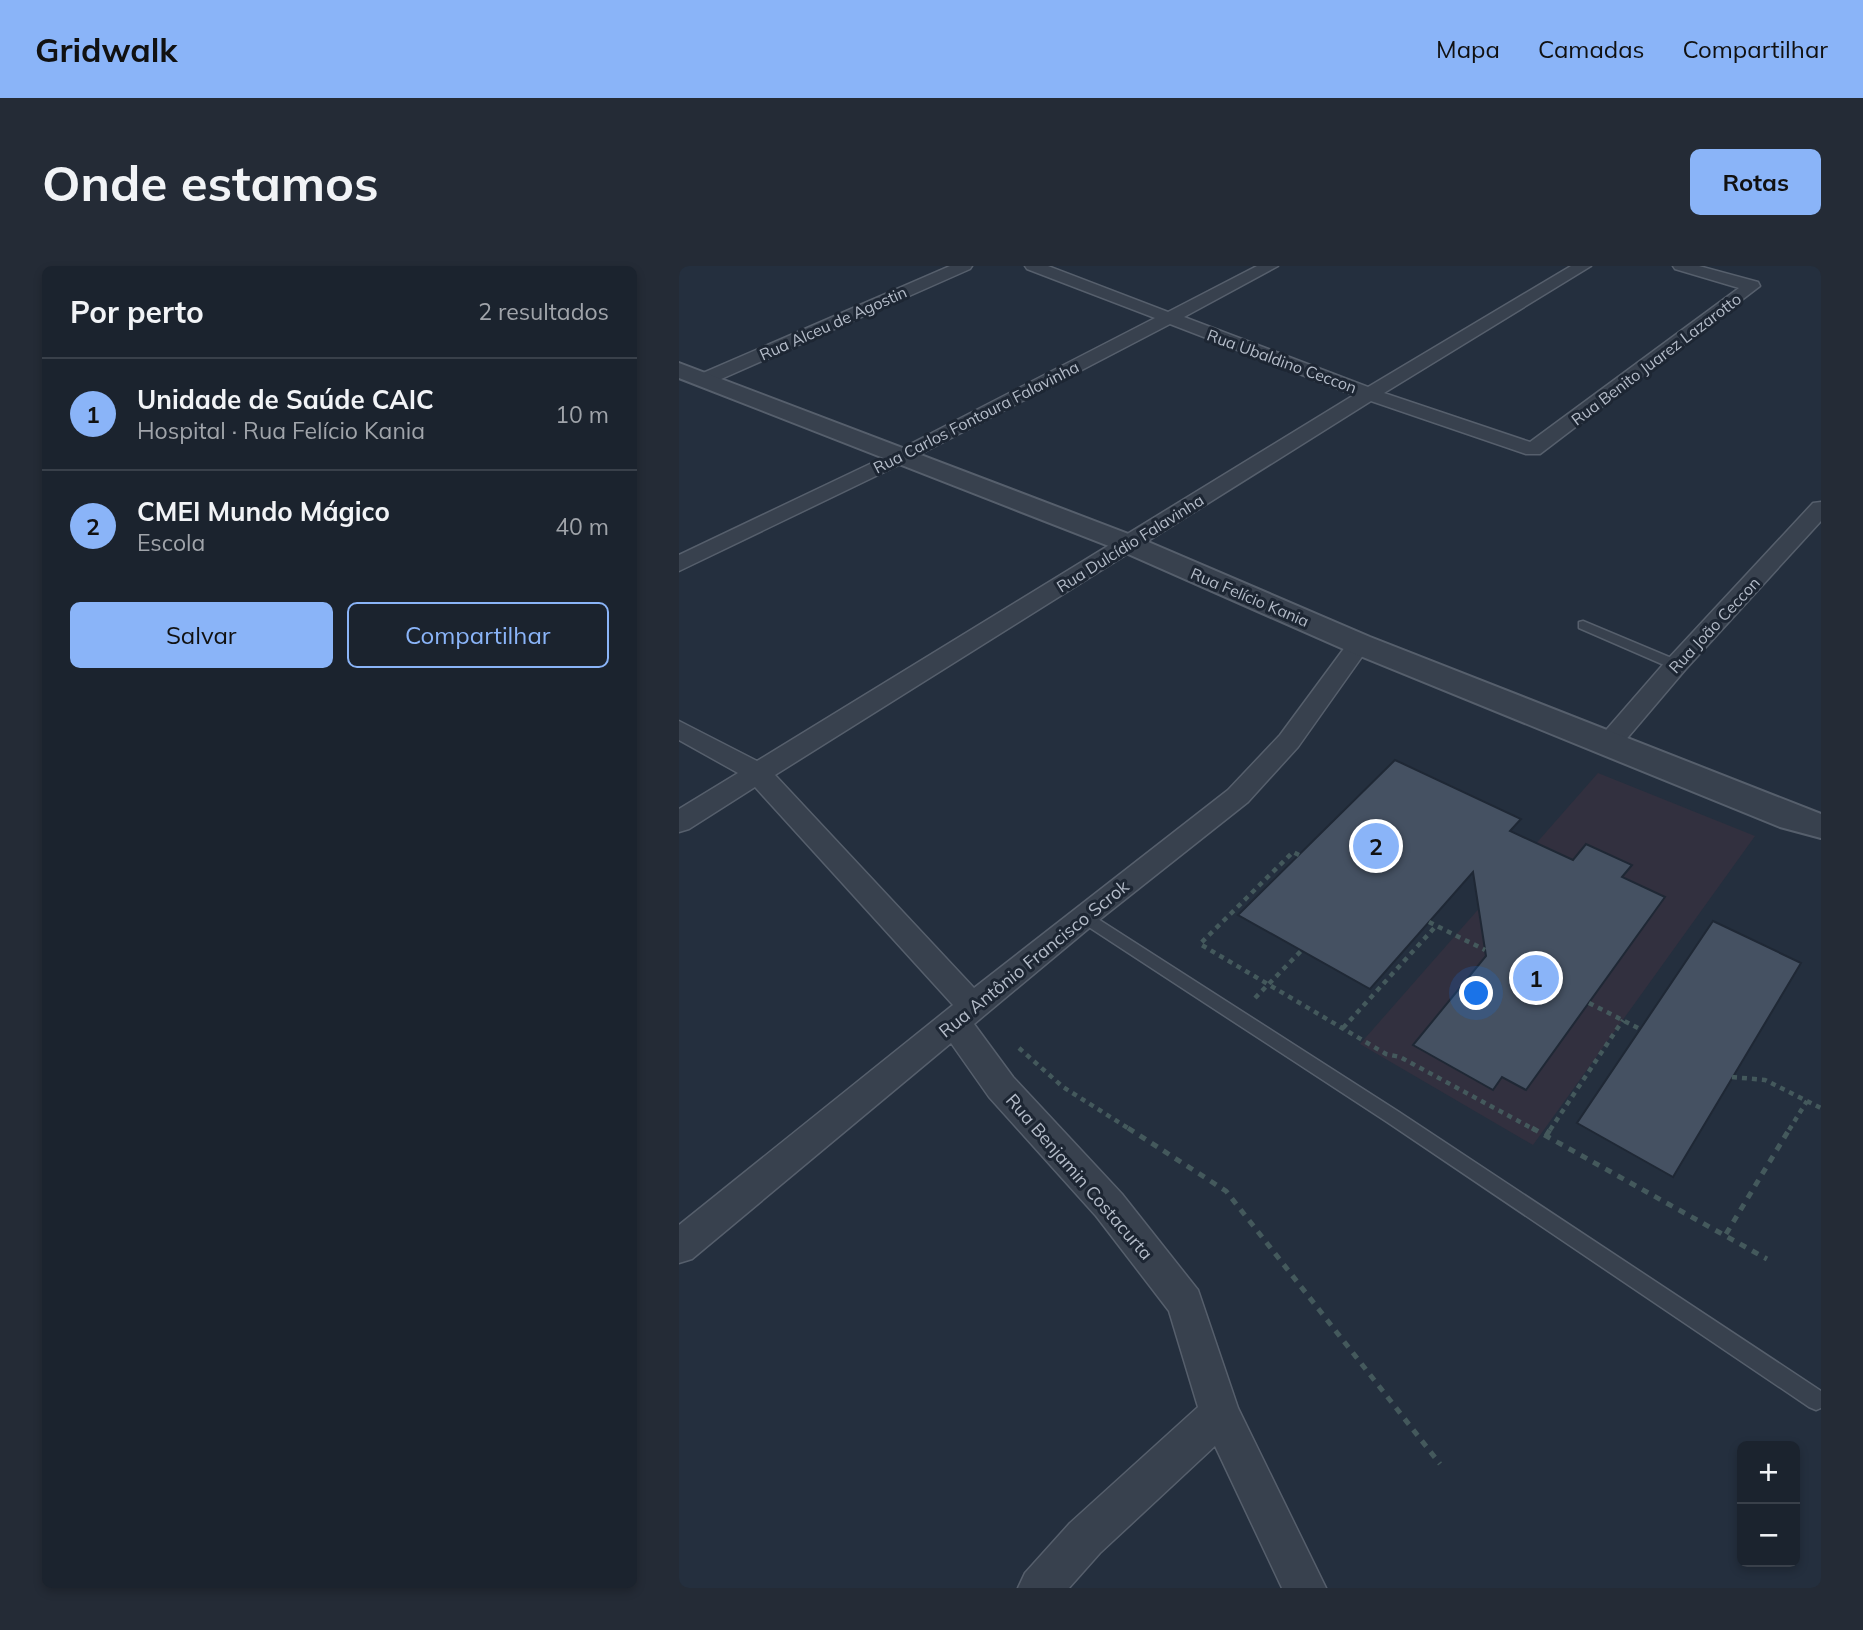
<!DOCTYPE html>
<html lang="pt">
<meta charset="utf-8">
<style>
:root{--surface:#1b232e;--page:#242b36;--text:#f1f3f6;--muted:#a0a4aa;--line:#39404a;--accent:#8ab4f8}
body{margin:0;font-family:Mulish,sans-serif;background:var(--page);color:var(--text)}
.controls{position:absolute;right:21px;bottom:21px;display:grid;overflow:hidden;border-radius:10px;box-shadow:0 4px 10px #0003}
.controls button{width:63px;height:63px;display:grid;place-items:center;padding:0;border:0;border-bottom:2px solid var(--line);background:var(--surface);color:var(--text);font:35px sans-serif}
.you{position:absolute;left:798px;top:728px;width:24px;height:24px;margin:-18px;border:5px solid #fff;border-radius:50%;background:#1a73e8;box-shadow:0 0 0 10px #1a73e833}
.badge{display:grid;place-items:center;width:46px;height:46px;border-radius:50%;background:var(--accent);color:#111;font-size:23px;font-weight:700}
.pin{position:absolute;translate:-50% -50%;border:4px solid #fff;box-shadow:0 2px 7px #0006}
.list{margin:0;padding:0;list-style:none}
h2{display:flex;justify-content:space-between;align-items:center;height:91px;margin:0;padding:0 28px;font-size:30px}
h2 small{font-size:23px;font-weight:400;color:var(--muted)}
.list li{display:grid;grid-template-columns:46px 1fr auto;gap:21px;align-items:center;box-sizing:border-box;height:112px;padding:0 28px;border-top:2px solid var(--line)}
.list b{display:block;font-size:26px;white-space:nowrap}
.list p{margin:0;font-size:23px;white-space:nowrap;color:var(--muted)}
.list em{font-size:23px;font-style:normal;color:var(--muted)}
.actions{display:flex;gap:14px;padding:21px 28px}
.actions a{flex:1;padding:16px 0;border:2px solid var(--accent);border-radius:10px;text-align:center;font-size:24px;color:var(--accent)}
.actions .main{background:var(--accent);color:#111}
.map{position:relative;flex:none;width:1142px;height:1322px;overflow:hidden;border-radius:10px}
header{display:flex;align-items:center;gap:42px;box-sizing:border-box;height:98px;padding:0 35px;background:var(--accent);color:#111}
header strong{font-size:33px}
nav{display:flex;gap:38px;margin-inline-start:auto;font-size:24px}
.intro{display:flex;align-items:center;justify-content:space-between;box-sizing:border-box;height:168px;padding:0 42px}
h1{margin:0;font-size:49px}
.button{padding:18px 32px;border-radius:10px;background:var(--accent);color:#111;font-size:24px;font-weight:700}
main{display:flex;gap:42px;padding:0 42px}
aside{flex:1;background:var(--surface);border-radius:10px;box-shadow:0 4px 10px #0003}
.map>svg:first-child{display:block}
</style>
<header>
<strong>Gridwalk</strong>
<nav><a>Mapa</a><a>Camadas</a><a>Compartilhar</a></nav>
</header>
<div class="intro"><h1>Onde estamos</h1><a class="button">Rotas</a></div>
<main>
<aside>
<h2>Por perto<small>2 resultados</small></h2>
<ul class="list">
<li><span class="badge">1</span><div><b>Unidade de Saúde CAIC</b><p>Hospital · Rua Felício Kania</p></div><em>10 m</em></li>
<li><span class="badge">2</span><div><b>CMEI Mundo Mágico</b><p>Escola</p></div><em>40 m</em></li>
</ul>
<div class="actions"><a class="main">Salvar</a><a>Compartilhar</a></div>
</aside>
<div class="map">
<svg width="1142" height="1322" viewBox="0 0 1142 1322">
<rect width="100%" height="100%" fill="#242f3e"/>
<!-- medical -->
<path fill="#32303f" d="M919,507L1076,570L854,879L681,778Z"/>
<!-- building -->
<path fill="#455162" stroke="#1f2835" stroke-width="2" d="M716,494L842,553L831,565L894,594L907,578L953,599L943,611L986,631L847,824L823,811L814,824L734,779L807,690L794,606L691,723L559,649Z
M1034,655L1122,697L994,911L898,857Z"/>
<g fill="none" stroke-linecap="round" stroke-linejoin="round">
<defs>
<path id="service" d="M904,355L1002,396L1003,399L997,403L992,402L900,362V356Z
M405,644L720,846L1142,1125V1142L1137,1144L1130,1141L708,856L399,654L397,650Z"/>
<path id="minor" d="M271,0H293L291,3L31,118L24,120L15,114L17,110Z
M346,0H369L489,46L578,0H599L505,51L689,121L892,0H912L705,127L851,176L1060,22L996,3L994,0H1020L1079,16L1081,20L861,188H847L692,135L96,509L295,722L549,524L601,469L672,373L680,371L688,373L692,378L619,481L569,536L415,658L295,758L334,811L443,928L519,1024L559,1142L647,1322H603L536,1180L421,1287L390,1322H339L346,1307L391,1257L519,1141L490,1045L417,950L310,831L272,777L13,993L0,997V959L274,739L76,521L10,563L0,566V543L59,507L0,474V455L78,495L675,129L491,58L228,195L0,305V289L214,187L476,52L348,3Z
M1142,236V255L1006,404L939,483L930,485L921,483L917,477L921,471L988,394L1134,237Z"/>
<path id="tertiary" d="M0,97L460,272L691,371L1142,548V572L1101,561L669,385L440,284L0,112Z"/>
</defs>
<!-- service casing -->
<use href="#service" stroke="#565f6c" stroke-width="3"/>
<!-- minor casing -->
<use href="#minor" stroke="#565f6c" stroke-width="3"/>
<!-- tertiary casing -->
<use href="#tertiary" stroke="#565f6c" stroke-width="4"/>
<!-- path-far1 -->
<path stroke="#44595c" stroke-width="4.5" stroke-dasharray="5 5" stroke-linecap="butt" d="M620,589L614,586L521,678L707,788L721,791L856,864
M750,656L806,684
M576,732L622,685
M910,737L961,763
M664,762L757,660
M340,782L384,821L452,864
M1053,811L1086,814L1142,842
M871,864L944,754
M1110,864L1128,835"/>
<!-- path -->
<path stroke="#44595c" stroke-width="5" stroke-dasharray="7 7" stroke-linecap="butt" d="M449,862L547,925L761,1198
M853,862L1088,993
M867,870L872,862
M1047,968L1111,862"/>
<!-- service -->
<use href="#service" fill="#38414e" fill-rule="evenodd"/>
<!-- minor -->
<use href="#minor" fill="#38414e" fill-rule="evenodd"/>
<!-- tertiary -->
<use href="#tertiary" fill="#38414e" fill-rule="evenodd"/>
</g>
<g text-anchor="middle" stroke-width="6" stroke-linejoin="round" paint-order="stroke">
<!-- far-street labels -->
<g font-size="16" fill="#b4bcc9" stroke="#1d2633">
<text transform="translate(154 57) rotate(-24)" y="6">Rua Alceu de Agostin</text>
<text transform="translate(977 93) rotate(-37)" y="6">Rua Benito Juarez Lazarotto</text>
<text transform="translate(603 95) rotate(20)" y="6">Rua Ubaldino Ceccon</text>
<text transform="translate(297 151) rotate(-27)" y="6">Rua Carlos Fontoura Falavinha</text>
<text transform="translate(451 277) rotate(-32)" y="6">Rua Dulcídio Falavinha</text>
<text transform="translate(571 331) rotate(23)" y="6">Rua Felício Kania</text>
<text transform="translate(1035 359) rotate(-47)" y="6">Rua João Ceccon</text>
</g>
<!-- street labels -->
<g font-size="18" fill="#b4bcc9" stroke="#1d2633">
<text transform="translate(355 693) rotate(-39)" y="6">Rua Antônio Francisco Scrok</text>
<text transform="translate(400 911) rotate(49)" y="6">Rua Benjamin Costacurta</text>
</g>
</g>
</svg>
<div class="controls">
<button>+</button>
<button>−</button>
</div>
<div class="you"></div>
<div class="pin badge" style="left:857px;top:712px">1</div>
<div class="pin badge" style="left:697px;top:580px">2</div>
</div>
</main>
